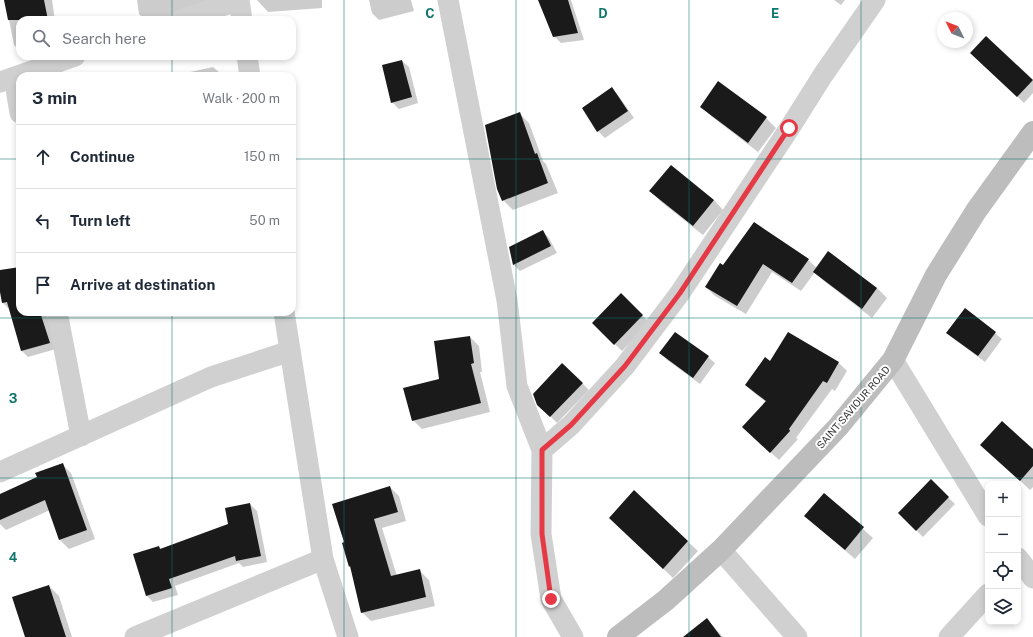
<!DOCTYPE html>
<meta charset="utf-8">
<style>
:root{--surface:#fff;--page:#f2f2f3;--text:#1f2937;--muted:#747a83;--line:#e0e1e3}
body{margin:0;font-family:"Public Sans",sans-serif;background:var(--page);color:var(--text)}
.controls{position:absolute;right:12px;bottom:12px;display:grid;overflow:hidden;border-radius:8px;box-shadow:0 2px 6px #0003}
.controls button{width:36px;height:36px;display:grid;place-items:center;padding:0;border:0;border-bottom:1px solid var(--line);background:var(--surface);color:var(--text);font:20px sans-serif}
.compass{position:absolute;left:937px;top:12px;width:36px;height:36px;border-radius:50%;background:var(--surface);box-shadow:0 2px 6px #0003;rotate:312deg}
.stop{position:absolute;width:12px;height:12px;margin:-9px;border:3px solid #e63946;border-radius:50%;background:#fff}
.stop.end{background:#e63946;border-color:#fff;box-shadow:0 1px 4px #0008}
.list{margin:0;padding:0;list-style:none}
h2{display:flex;justify-content:space-between;align-items:center;height:52px;margin:0;padding:0 16px;font-size:17px}
h2 small{font-size:13px;font-weight:400;color:var(--muted)}
.list li{display:grid;grid-template-columns:26px 1fr auto;gap:12px;align-items:center;box-sizing:border-box;height:64px;padding:0 16px;border-top:1px solid var(--line)}
.list b{display:block;font-size:15px;white-space:nowrap}
.list em{font-size:13px;font-style:normal;color:var(--muted)}
.icon{flex:none;width:22px;height:22px;fill:none;stroke:currentColor;stroke-width:2;stroke-linecap:round;stroke-linejoin:round}
.map{position:relative;flex:none;width:1033px;height:637px;overflow:hidden}
.search{position:absolute;background:var(--surface);box-shadow:0 2px 6px #0003;left:16px;top:16px;width:280px;height:44px;display:flex;align-items:center;gap:10px;box-sizing:border-box;padding:0 14px;border-radius:12px;color:var(--muted);font-size:15px}
.panel{position:absolute;background:var(--surface);box-shadow:0 2px 6px #0003;left:16px;top:72px;width:280px;height:244px;border-radius:12px}
.map>svg:first-child{display:block}
</style>
<div class="map">
<svg width="1033" height="637" viewBox="0 0 1033 637">
<rect width="100%" height="100%" fill="#fff"/>
<!-- shadow -->
<path fill="#0003" d="M5,0H52L55,20H20V51L14,45Z
M137,0H220L222,6L164,20H145L139,14Z
M257,0H322V8L268,12Z
M369,0H411L414,11L379,20L372,13Z
M539,0H571L584,40L561,43L554,36Z
M834,0H845L841,5Z
M986,37L1033,81V93L1024,103L978,59Z
M402,61L409,67L418,103L399,109L392,102Z
M213,67L220,73L221,76H217L216,73H214L215,76H181V74Z
M612,89L618,95L634,118L605,138L598,131L583,108Z
M701,106L766,118L776,128L758,152L711,116Z
M519,113L529,123L543,161L546,164L558,193L513,210L503,200Z
M651,191L714,200L723,210L703,235L660,201Z
M542,231L549,238L557,253L520,271L514,265L510,248Z
M829,252L877,288L887,298L872,318L824,281L815,272L801,291L772,272L746,314L715,296L706,287L723,266L808,260L817,268Z
M20,268V312H46L56,349L28,357L22,351L9,309L2,302L0,285V271Z
M621,295L649,322L622,351L593,323Z
M788,333L839,363L847,371L835,391L832,389L796,438L798,439L779,460L752,435L766,402L754,393L746,385L770,362Z
M948,333H995L1002,339L985,362L954,339Z
M470,337L479,346L482,372H480L490,412L422,429L413,420Z
M661,353L708,357L715,363L700,384L667,360Z
M563,364L589,390L557,423L538,404Z
M1033,451V487L1030,490L992,455Z
M62,464L71,473L95,539L69,549L60,540L50,510L6,530L0,524V495L38,478Z
M931,481L955,504L923,537L899,513Z
M390,487L399,496L406,521L382,528L397,576L419,570L429,580L435,606L371,621L362,612L352,569L350,566Z
M634,492L698,551L673,578L620,528Z
M824,494L873,538L855,559L805,516Z
M250,504L257,511L267,562L243,567L239,563L175,586L178,595L153,602L147,596L159,547L161,549L230,525Z
M49,586L59,596L72,637H26Z
M707,619L723,637H684Z"/>
<!-- building -->
<path fill="#1a1a1a" d="M4,0H44L48,20H8Z
M538,0H568L578,33L553,37Z
M986,36L1033,80L1017,97L970,53Z
M402,60L412,97L391,103L382,65Z
M718,81L767,117L748,143L700,107Z
M612,87L628,111L597,132L582,108Z
M520,112L535,154L537,153L548,183L502,201L497,189L485,125Z
M671,165L714,200L693,226L649,191Z
M754,222L809,259L792,283L763,264L737,306L705,287L720,263L723,265Z
M543,230L551,246L513,265L509,247Z
M828,251L877,288L862,309L813,272Z
M20,267V312H40L50,343L21,351L7,302L2,303L0,292V270Z
M621,293L643,315L614,345L592,323Z
M965,308L996,332L978,356L946,333Z
M675,332L709,356L693,378L659,353Z
M788,332L839,362L827,383L823,381L789,429L790,431L770,453L742,427L766,401L745,385L765,357L770,361Z
M470,336L474,363L471,364L481,403L412,421L403,388L439,379L434,341Z
M562,363L583,383L550,417L537,405L533,394Z
M1002,421L1033,449V466L1020,481L980,445Z
M63,463L87,530L59,540L45,500L0,520V494L37,477L35,473Z
M931,479L949,497L916,531L898,513Z
M390,486L398,512L374,519L391,576L420,569L426,597L361,613L350,566L349,567L342,543L344,542L332,504Z
M634,490L688,541L663,569L609,518Z
M824,493L864,527L845,550L804,516Z
M250,503L261,556L236,561L235,556L169,579L172,588L146,596L133,554L159,546L160,549L228,524L225,508Z
M49,585L66,637H25L12,597Z
M707,618L721,637H683Z"/>
<g fill="none" stroke-linecap="round" stroke-linejoin="round">
<!-- street -->
<path stroke="#d0d0d0" stroke-width="21" d="M239,0L242,20
M448,0L507,300L517,386L542,450
M181,20L239,0
M247,56L250,76
M14,77L20,113
M0,82L75,56
M57,312L81,436
M284,312L323,559L348,637
M893,360L988,516
M0,472L211,377L290,351
M721,550L797,637
M1018,558L1033,578
M135,637L323,559
M573,637L551,599L541,534L542,450L571,425L625,366L680,293L789,129L823,75L875,0
M949,637L988,594"/>
<!-- secondary -->
<path stroke="#bdbdbd" stroke-width="22" d="M618,637L666,600L721,550L838,427L893,360L936,275L976,211L1033,132"/>
</g>
<g fill="none" stroke-linecap="round" stroke-linejoin="round">
<!-- route -->
<path stroke="#e63946" stroke-width="5" d="M551,599L542,534V450L571,425L625,366L680,293L789,128"/>
</g>
<!-- grid -->
<path fill="none" stroke="#0f766e" stroke-width="1" stroke-opacity="0.55" d="M172,0V20M344,0V637M516,0V637M689,0V637M861,0V637M172,56V76M0,159H20M292,159H1033M172,312V637M0,318H1033M0,478H1033"/>
<g text-anchor="middle" stroke-width="4" stroke-linejoin="round" paint-order="stroke">
<!-- street labels -->
<g font-size="10" fill="#333" stroke="#fff">
<text transform="translate(853 407) rotate(-49)" y="4">SAINT SAVIOUR ROAD</text>
</g>
</g>
<g font-size="13" text-anchor="middle" font-weight="bold" fill="#0f766e" stroke="#fff" stroke-width="4" stroke-linejoin="round" paint-order="stroke">
<text x="430" y="18">C</text>
<text x="603" y="18">D</text>
<text x="775" y="18">E</text>
<text x="13" y="403">3</text>
<text x="13" y="562">4</text>
</g>
</svg>
<div class="controls">
<button>+</button>
<button>−</button>
<button><svg class="icon" aria-label="locate" viewBox="0 0 24 24"><circle cx="12" cy="12" r="6"/><path d="M12 2v4M12 18v4M2 12h4M18 12h4"/></svg></button>
<button><svg class="icon" aria-label="layers" viewBox="0 0 24 24"><path d="M12 4l9 5-9 5-9-5zM3 14l9 5 9-5"/></svg></button>
</div>
<svg class="compass" viewBox="-18 -18 36 36"><path d="M0-13l5 13h-10z" fill="#e53935"/><path d="M0 13l5-13h-10z" fill="#747a83"/></svg>
<div class="stop" style="left:789px;top:128px"></div>
<div class="stop end" style="left:551px;top:599px"></div>
<div class="search"><svg class="icon" aria-label="search" viewBox="0 0 24 24"><circle cx="10" cy="10" r="6"/><path d="M15 15l6 6"/></svg>Search here</div>
<section class="panel">
<h2>3 min<small>Walk · 200 m</small></h2>
<ul class="list">
<li><svg class="icon" aria-label="ahead" viewBox="0 0 24 24"><path d="M12 20V5M6 11l6-6 6 6"/></svg><div><b>Continue</b></div><em>150 m</em></li>
<li><svg class="icon" aria-label="left" viewBox="0 0 24 24"><path d="M17 20v-9H6M10 6l-5 5 5 5"/></svg><div><b>Turn left</b></div><em>50 m</em></li>
<li><svg class="icon" aria-label="arrive" viewBox="0 0 24 24"><path d="M6 21V4h12l-3 4 3 4H6"/></svg><div><b>Arrive at destination</b></div></li>
</ul>
</section>
</div>
